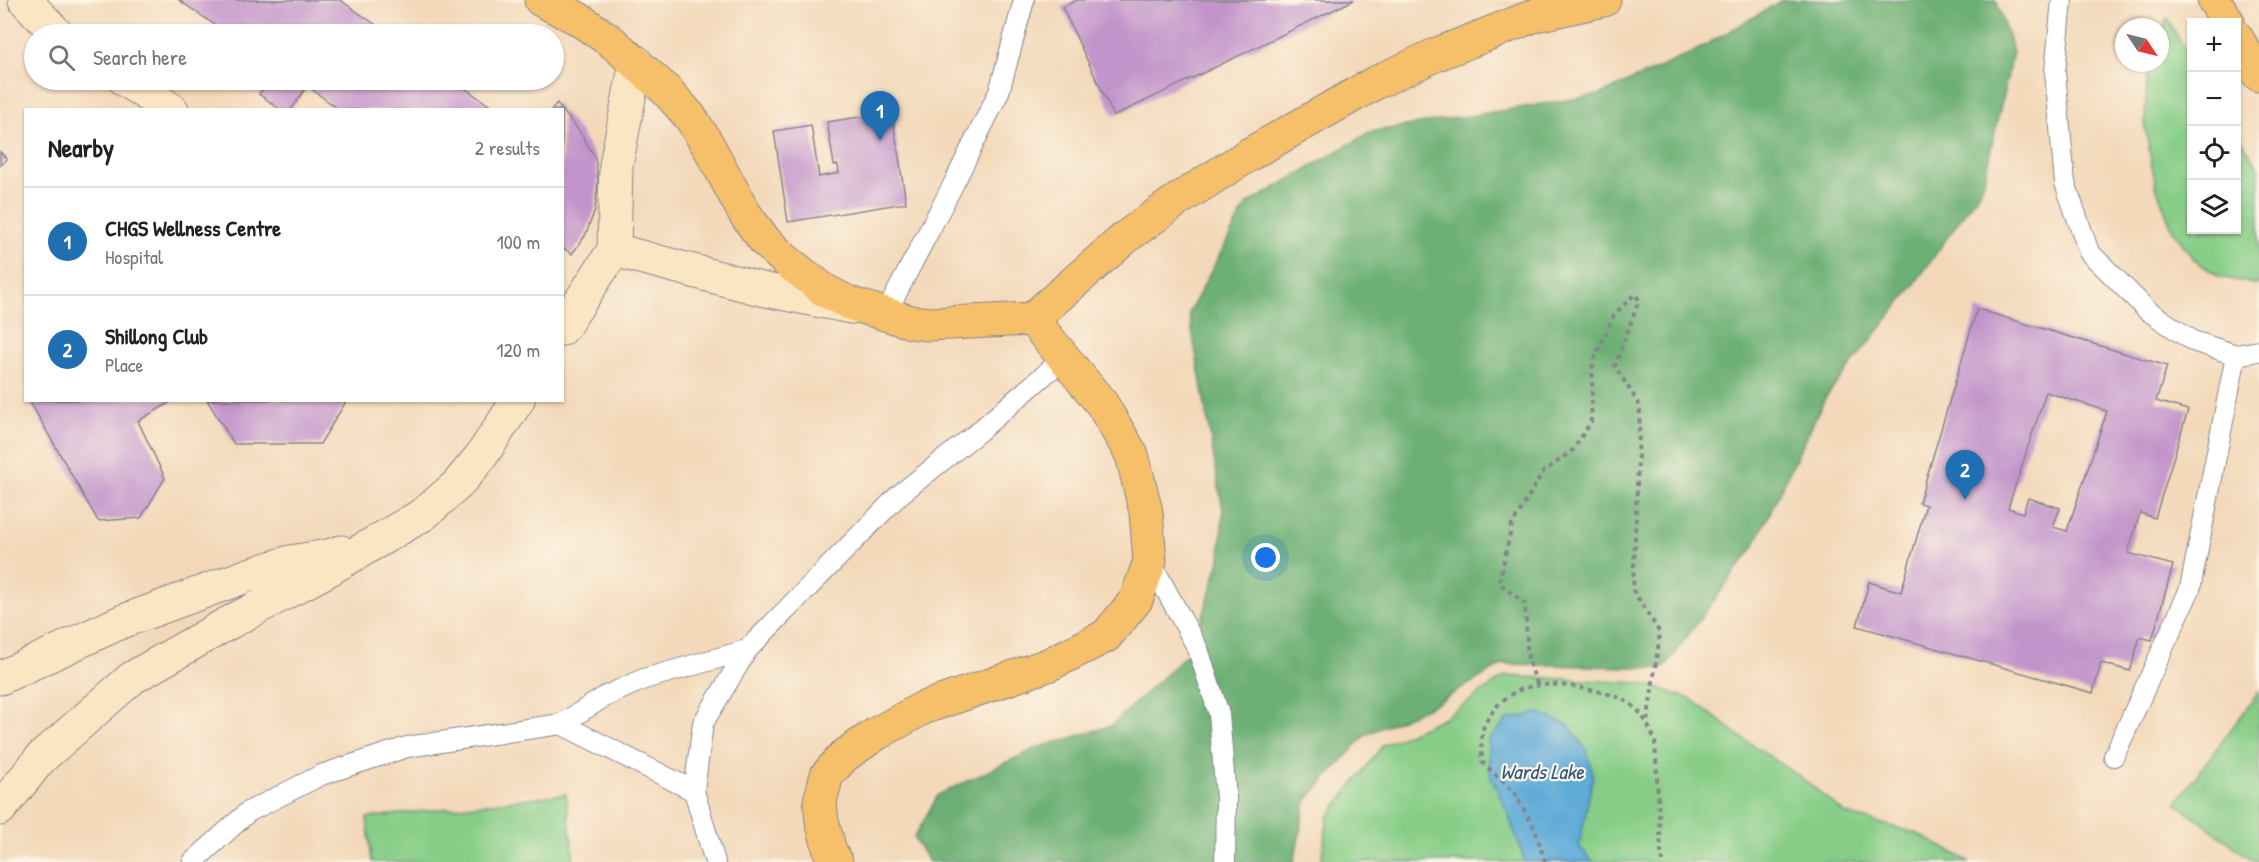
<!DOCTYPE html>
<meta charset="utf-8">
<style>
:root{--surface:#fff;--page:#f6f6f6;--text:#222;--muted:#767676;--line:#e0e0e0;--accent:#1f6fb2}
body{margin:0;font-family:"Patrick Hand",sans-serif;background:var(--page);color:var(--text)}
.controls{position:absolute;right:18px;top:18px;display:grid;overflow:hidden;border-radius:0px;box-shadow:0 2px 4px #0004}
.controls button{width:54px;height:54px;display:grid;place-items:center;padding:0;border:0;border-bottom:2px solid var(--line);background:var(--surface);color:var(--text);font:30px sans-serif}
.compass{position:absolute;left:2115px;top:18px;width:54px;height:54px;border-radius:50%;background:var(--surface);box-shadow:0 2px 4px #0004;rotate:125deg}
.you{position:absolute;left:1266px;top:558px;width:21px;height:21px;margin:-15px;border:4px solid #fff;border-radius:50%;background:#1a73e8;box-shadow:0 0 0 9px #1a73e833}
.badge{display:grid;place-items:center;width:39px;height:39px;border-radius:50%;background:var(--accent);color:#fff;font-size:20px;font-weight:700}
.pin{position:absolute;translate:-50% -50px;filter:drop-shadow(0 2px 3px #0008)}
.pin::after{content:'';position:absolute;top:32px;width:21px;height:18px;background:inherit;clip-path:polygon(0 0,100% 0,50% 100%)}
.list{margin:0;padding:0;list-style:none}
h2{display:flex;justify-content:space-between;align-items:center;height:78px;margin:0;padding:0 24px;font-size:26px}
h2 small{font-size:20px;font-weight:400;color:var(--muted)}
.list li{display:grid;grid-template-columns:39px 1fr auto;gap:18px;align-items:center;box-sizing:border-box;height:108px;padding:0 24px;border-top:2px solid var(--line)}
.list b{display:block;font-size:22px;white-space:nowrap}
.list p{margin:0;font-size:20px;white-space:nowrap;color:var(--muted)}
.list em{font-size:20px;font-style:normal;color:var(--muted)}
.icon{flex:none;width:33px;height:33px;fill:none;stroke:currentColor;stroke-width:2;stroke-linecap:round;stroke-linejoin:round}
.map{position:relative;flex:none;width:2259px;height:862px;overflow:hidden}
.search{position:absolute;background:var(--surface);box-shadow:0 2px 4px #0004;left:24px;top:24px;width:540px;height:66px;display:flex;align-items:center;gap:15px;box-sizing:border-box;padding:0 21px;border-radius:33px;color:var(--muted);font-size:22px}
.panel{position:absolute;background:var(--surface);box-shadow:0 2px 4px #0004;left:24px;top:108px;width:540px;height:294px;border-radius:0px}
.map>svg:first-child{display:block}
</style>
<div class="map">
<svg width="2259" height="862" viewBox="0 0 2259 862">
<rect width="100%" height="100%" fill="#fcf5e5"/>
<filter id="ink" filterUnits="userSpaceOnUse"><feTurbulence type="fractalNoise" baseFrequency=".0167" numOctaves="2"/><feDisplacementMap in="SourceGraphic" scale="12" xChannelSelector="R" yChannelSelector="G"/><feConvolveMatrix kernelMatrix="1 2 1 2 8 2 1 2 1" color-interpolation-filters="sRGB"/></filter>
<filter id="wash" filterUnits="userSpaceOnUse"><feTurbulence type="fractalNoise" baseFrequency=".008" numOctaves="4" result="noise"/><feDisplacementMap in="SourceGraphic" scale="24" xChannelSelector="R" yChannelSelector="G"/><feGaussianBlur stdDeviation="1.35" result="paint"/><feColorMatrix in="noise" values="0 0 0 0 0 0 0 0 0 0 0 0 0 0 0 0 0 1.4 0 .05"/><feComposite in="paint" operator="in"/></filter>
<g filter="url(#wash)">
<rect width="100%" height="100%" fill="#f3d9ba"/>
<!-- green -->
<path fill="#87cd87" stroke="#517e72" stroke-width="1.5" d="M2167,18L2191,59L2192,230H2236L2237,132L2259,169V285L2220,277L2194,260L2172,229L2156,186L2145,128L2147,71L2150,63H2160V37Z
M1506,676L1642,683L1691,699L1745,740L1801,777L1846,814L1916,833L1970,862H1321L1328,817L1383,745L1445,717Z
M2259,692V862H2255L2176,803Z
M566,794L574,862H372L367,818Z"/>
<!-- forest -->
<path fill="#6db074" stroke="#447069" stroke-width="1.5" d="M1783,0H1996L2013,52L1982,188L1909,292L1825,398L1754,546L1664,668L1503,664L1437,703L1365,735L1306,801L1294,862H929L914,838L938,795L1037,748L1111,726L1193,648L1220,560L1223,510L1189,313L1246,205L1370,132L1599,95L1692,53Z"/>
<!-- water -->
<path fill="#60acd8" stroke="#3e6e9b" stroke-width="1.5" d="M1537,713L1569,725L1587,751L1593,776L1579,846L1593,862H1525L1509,816L1490,774L1488,741L1507,720Z"/>
<g id="blocks">
<!-- building -->
<path fill="#c394cb" fill-rule="evenodd" d="M179,0H340L389,34H228Z
M1077,0H1354L1114,116L1062,7Z
M270,80H453L496,110H340L307,86L291,110H281L259,94Z
M557,103L562,110H551Z
M562,110L580,132L595,157L598,181L595,210L585,236L572,254L562,247Z
M892,112L906,203L788,222L774,131L811,125L819,177L839,173L838,165H834L827,122Z
M0,152L7,159L0,166Z
M1977,309L2167,366L2156,401L2188,410L2155,518L2140,513L2128,553L2173,565L2152,640L2140,637L2130,671L2101,663L2093,693L1857,626L1869,582L1901,592L1926,505L1919,503ZM2046,392L2107,411L2067,531L2053,527L2060,508L2028,498L2023,513L2008,508Z
M29,400H174L138,421L165,478L141,518L98,521Z
M207,400H347L320,444H234Z"/>
</g>
</g>
<g filter="url(#ink)">
<use href="#blocks" fill-opacity="0" stroke="#87848c" stroke-width="1.5"/>
<g fill="none" stroke-linecap="round" stroke-linejoin="round">
<defs>
<path id="lane" d="M2062,0L2055,72L2065,183L2089,252L2147,310L2193,341L2236,355L2259,351
M885,315L954,183L999,92L1024,0
M1150,561L1198,649L1219,714L1226,798L1225,862
M561,724L694,791
M2114,756L2190,589L2236,355
M193,862L248,812L321,775L407,747L561,724L606,696L644,679L747,650
M715,862L694,791L703,723L747,650L898,496L977,433L1064,358"/>
<path id="secondary" d="M25,0L57,34
M125,80L172,110
M614,250L761,289L851,307
M562,329L614,250L616,165L636,62
M0,678L121,622L249,575L290,562L328,556L341,552
M0,809L41,758L132,678L223,626L326,571L424,514L458,484L482,455L518,400"/>
<path id="primary" d="M541,0L577,18L612,42L667,91L691,118L709,147L745,214L765,241L784,259L824,290L849,303L911,322L929,324L1032,319L1126,237L1176,201L1250,154L1375,83L1435,55L1536,15L1604,0
M2214,0L2228,22
M2236,37L2259,75
M836,862L830,851L822,821L820,801L827,775L844,756L876,734L923,708L1048,665L1106,636L1136,600L1150,561L1146,512L1132,455L1102,404L1032,319"/>
</defs>
<!-- lane casing -->
<use href="#lane" stroke="#87848c" stroke-width="22"/>
<!-- secondary casing -->
<use href="#secondary" stroke="#87848c" stroke-width="35"/>
<!-- primary casing -->
<use href="#primary" stroke="#87848c" stroke-width="35"/>
<!-- path -->
<path stroke="#87848c" stroke-width="4" stroke-dasharray="4.5 4.5" stroke-linecap="butt" d="M1537,684L1528,660L1525,604L1499,583L1512,525L1543,472L1573,450L1591,422L1593,362L1614,315L1635,294L1639,300L1615,366L1640,406L1633,590L1660,633L1647,724
M1545,862L1535,829L1514,792L1482,762C1482,752 1480,735 1484,726C1506,680 1547,680 1591,690C1607,693 1624,697 1636,709C1645,717 1650,730 1655,740L1661,852L1663,862"/>
<!-- lane -->
<use href="#lane" stroke="#fff" stroke-width="20"/>
<!-- secondary -->
<use href="#secondary" stroke="#fbe6c4" stroke-width="33"/>
<!-- primary -->
<use href="#primary" stroke="#f6c06b" stroke-width="33"/>
</g>
</g>
<g text-anchor="middle" stroke-width="4.5" stroke-linejoin="round" paint-order="stroke">
<!-- water labels -->
<g font-size="21" font-style="italic" fill="#305483" stroke="#fcf5e5">
<text x="1542" y="779">Wards Lake</text>
</g>
</g>
</svg>
<div class="controls">
<button>+</button>
<button>−</button>
<button><svg class="icon" aria-label="locate" viewBox="0 0 24 24"><circle cx="12" cy="12" r="6"/><path d="M12 2v4M12 18v4M2 12h4M18 12h4"/></svg></button>
<button><svg class="icon" aria-label="layers" viewBox="0 0 24 24"><path d="M12 4l9 5-9 5-9-5zM3 14l9 5 9-5"/></svg></button>
</div>
<svg class="compass" viewBox="-18 -18 36 36"><path d="M0-13l5 13h-10z" fill="#e53935"/><path d="M0 13l5-13h-10z" fill="#767676"/></svg>
<div class="you"></div>
<div class="pin badge" style="left:880px;top:141px">1</div>
<div class="pin badge" style="left:1965px;top:500px">2</div>
<div class="search"><svg class="icon" aria-label="search" viewBox="0 0 24 24"><circle cx="10" cy="10" r="6"/><path d="M15 15l6 6"/></svg>Search here</div>
<section class="panel">
<h2>Nearby<small>2 results</small></h2>
<ul class="list">
<li><span class="badge">1</span><div><b>CHGS Wellness Centre</b><p>Hospital</p></div><em>100 m</em></li>
<li><span class="badge">2</span><div><b>Shillong Club</b><p>Place</p></div><em>120 m</em></li>
</ul>
</section>
</div>
